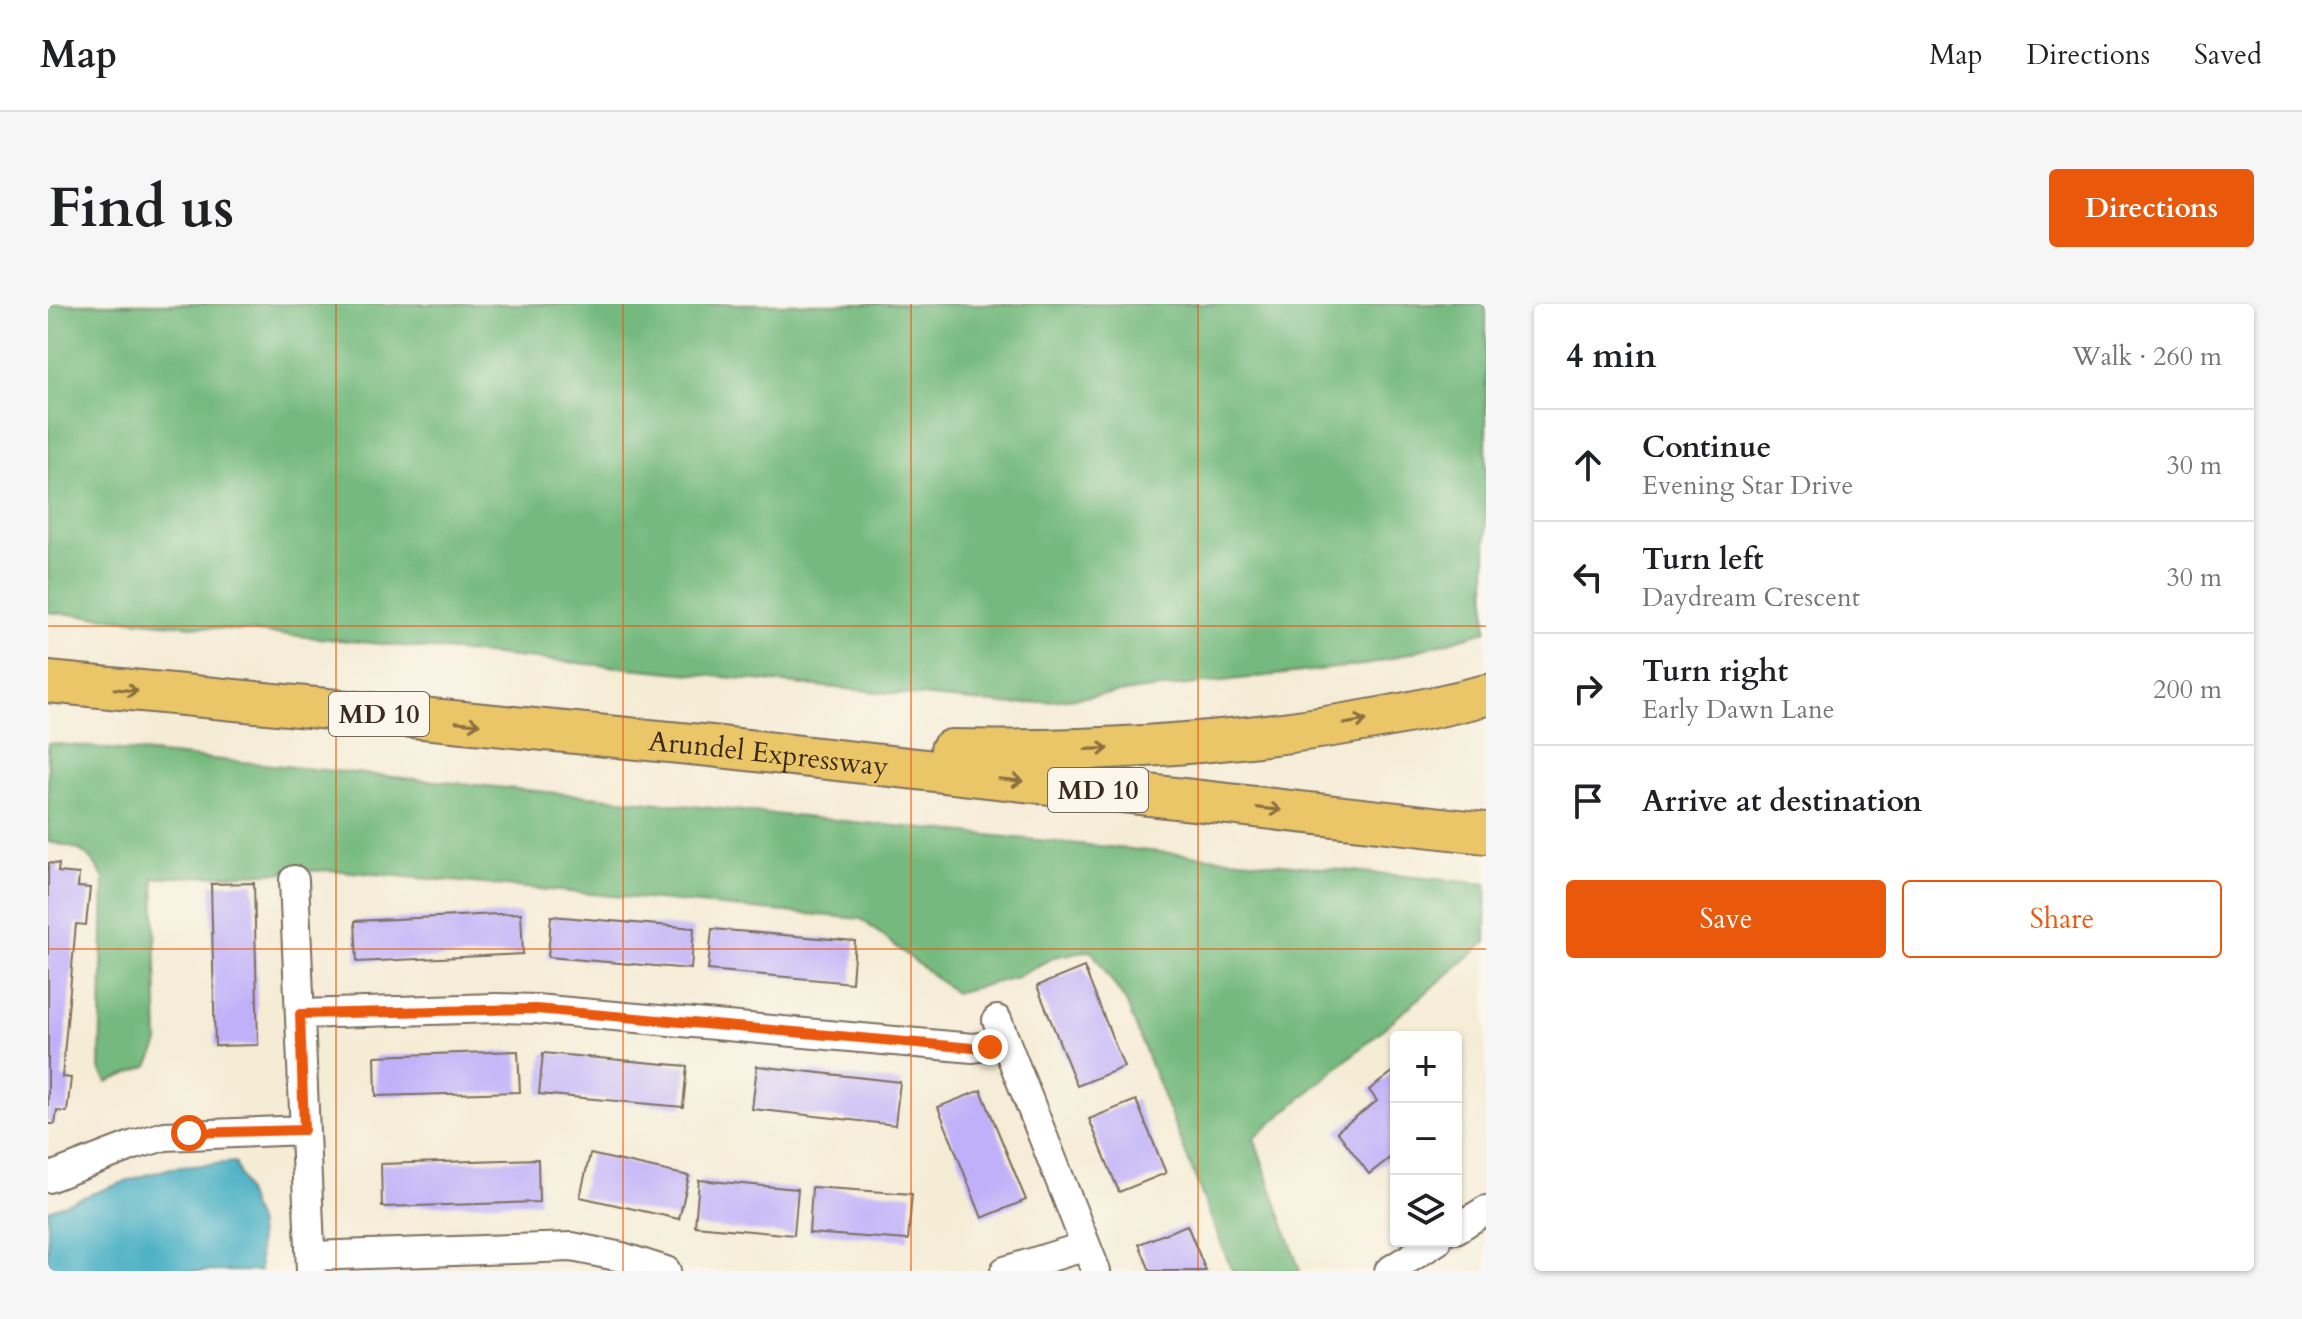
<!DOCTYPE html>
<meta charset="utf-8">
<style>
:root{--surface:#fff;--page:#f6f6f6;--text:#202124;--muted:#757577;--line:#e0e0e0;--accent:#ea580c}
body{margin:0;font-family:Cardo,serif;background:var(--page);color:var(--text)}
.controls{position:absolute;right:24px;bottom:24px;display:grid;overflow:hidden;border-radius:8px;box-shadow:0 2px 6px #0004}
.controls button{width:72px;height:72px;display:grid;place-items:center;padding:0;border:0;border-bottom:2px solid var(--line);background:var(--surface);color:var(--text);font:40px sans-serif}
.stop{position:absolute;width:24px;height:24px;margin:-18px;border:6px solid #ea580c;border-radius:50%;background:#fff}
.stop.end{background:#ea580c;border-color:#fff;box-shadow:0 2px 8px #0008}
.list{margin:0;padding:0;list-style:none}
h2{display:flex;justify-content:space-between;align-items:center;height:104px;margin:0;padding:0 32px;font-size:34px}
h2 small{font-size:26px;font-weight:400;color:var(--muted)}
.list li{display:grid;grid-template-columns:52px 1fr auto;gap:24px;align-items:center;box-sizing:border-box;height:112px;padding:0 32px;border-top:2px solid var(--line)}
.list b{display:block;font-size:30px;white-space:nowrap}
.list p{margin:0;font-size:26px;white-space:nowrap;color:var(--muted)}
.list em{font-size:26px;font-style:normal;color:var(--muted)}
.actions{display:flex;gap:16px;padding:24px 32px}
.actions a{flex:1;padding:18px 0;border:2px solid var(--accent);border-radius:8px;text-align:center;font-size:28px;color:var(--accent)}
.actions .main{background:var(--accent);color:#fff}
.icon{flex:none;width:44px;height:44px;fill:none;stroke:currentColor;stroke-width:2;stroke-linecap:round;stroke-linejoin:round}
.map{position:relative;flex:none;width:1438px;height:967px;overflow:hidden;border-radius:8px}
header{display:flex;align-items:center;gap:48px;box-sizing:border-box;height:112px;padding:0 40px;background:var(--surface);border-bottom:2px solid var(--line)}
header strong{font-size:38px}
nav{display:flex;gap:44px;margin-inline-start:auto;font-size:28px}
.intro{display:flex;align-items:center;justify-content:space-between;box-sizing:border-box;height:192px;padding:0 48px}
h1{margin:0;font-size:56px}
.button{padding:20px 36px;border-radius:8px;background:var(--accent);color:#fff;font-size:28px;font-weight:700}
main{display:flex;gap:48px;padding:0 48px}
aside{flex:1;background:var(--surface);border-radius:8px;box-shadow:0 2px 6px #0004}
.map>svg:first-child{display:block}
</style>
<header>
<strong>Map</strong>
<nav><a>Map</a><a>Directions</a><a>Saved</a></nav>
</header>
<div class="intro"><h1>Find us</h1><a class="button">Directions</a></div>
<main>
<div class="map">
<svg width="1438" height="967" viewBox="0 0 1438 967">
<rect width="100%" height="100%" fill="#fbf7ec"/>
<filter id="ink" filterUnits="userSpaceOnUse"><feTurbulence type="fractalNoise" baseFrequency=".0125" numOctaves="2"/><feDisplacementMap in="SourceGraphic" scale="16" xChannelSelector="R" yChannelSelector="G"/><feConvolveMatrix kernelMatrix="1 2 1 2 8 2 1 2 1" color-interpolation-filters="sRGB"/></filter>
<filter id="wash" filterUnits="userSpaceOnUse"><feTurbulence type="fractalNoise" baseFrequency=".006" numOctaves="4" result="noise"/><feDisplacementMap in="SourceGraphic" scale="32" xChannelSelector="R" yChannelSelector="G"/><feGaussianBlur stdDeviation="1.8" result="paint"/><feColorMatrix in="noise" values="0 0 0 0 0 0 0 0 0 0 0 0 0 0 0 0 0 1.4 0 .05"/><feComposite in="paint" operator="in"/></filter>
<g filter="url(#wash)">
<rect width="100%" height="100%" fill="#f5ecd6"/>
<!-- forest -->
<path fill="#74b97e" stroke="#58724e" stroke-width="2" d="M0,0H1438V327L1323,360L966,401L0,308Z
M0,439L1438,580V638L1206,834L1252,967H1184L1078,698L1043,646L1006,653L969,673L907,689L813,615L283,566L106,574L110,742L100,762L59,778L52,765L56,575C41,547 31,543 0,538Z"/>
<!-- water -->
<path fill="#44aec3" stroke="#406c70" stroke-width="2" d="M187,858L210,921L212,967H0V906L84,875L123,864Z"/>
<g id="blocks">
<!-- building -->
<path fill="#bfb0f9" d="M0,559L11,560L10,568L31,570L30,583L42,584L38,621L28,620L14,773L23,774L19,808L9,807L7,820H0Z
M206,579L210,741L167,742L163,580Z
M473,609L475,650L309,658L307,617Z
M503,612L646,624L643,665L500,653Z
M664,625L807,637L804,679L660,666Z
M1036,663L1076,763L1029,782L989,682Z
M470,747L472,788L328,792L327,752Z
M495,749L639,762L635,803L491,790Z
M709,762L852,778L847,821L704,805Z
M1346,767L1348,849L1321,870L1289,827L1329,797L1321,786Z
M933,786L978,896L934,914L890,803Z
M1088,796L1118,869L1071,888L1041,815Z
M542,850L641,872L631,915L532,893Z
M490,855L491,898L334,903L333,860Z
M651,876L750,885L746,931L647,922Z
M764,883L864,890L860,936L761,929Z
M1139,921L1158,967H1102L1091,940Z"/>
</g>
</g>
<g filter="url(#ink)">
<use href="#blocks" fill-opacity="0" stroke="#7c6e5e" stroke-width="2"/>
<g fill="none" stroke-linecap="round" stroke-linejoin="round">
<defs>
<path id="minor" d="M246,576L263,967
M252,710L448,704L488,705L925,744L958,739
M949,716L1048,967
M0,874L86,841L117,832L256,826
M1408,925L1438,906
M263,952L524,943L574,953L618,967
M957,967L1038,942
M1341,967L1389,937"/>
<g id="highway">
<path id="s1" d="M0,378L663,442L1438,529"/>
<path d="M903,446C1082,449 1263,435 1438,391"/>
</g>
</defs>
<!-- minor casing -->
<use href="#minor" stroke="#7c6e5e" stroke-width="32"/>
<!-- highway casing -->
<use href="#highway" stroke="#7c6e5e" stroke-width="44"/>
<!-- minor -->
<use href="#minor" stroke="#fff" stroke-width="28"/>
<!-- highway -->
<use href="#highway" stroke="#eac669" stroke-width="40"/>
</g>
<!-- one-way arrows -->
<defs><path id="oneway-shaft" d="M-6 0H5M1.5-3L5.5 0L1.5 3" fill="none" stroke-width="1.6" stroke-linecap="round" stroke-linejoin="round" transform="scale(2)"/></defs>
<g stroke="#8a7040">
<use href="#oneway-shaft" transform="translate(78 386) rotate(6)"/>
<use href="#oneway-shaft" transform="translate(1307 418) rotate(-10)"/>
<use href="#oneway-shaft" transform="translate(420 419) rotate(6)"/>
<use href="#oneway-shaft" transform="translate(1049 445) rotate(-2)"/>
<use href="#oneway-shaft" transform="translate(963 476) rotate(6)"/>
<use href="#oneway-shaft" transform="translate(1221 505) rotate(6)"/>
</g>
</g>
<g fill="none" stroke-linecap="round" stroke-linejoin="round" filter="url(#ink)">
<!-- route -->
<path stroke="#ea580c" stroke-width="10" d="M141,829L256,826L252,710L488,705L925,744L942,743"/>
</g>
<!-- grid -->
<path fill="none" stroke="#e8590c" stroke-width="2" stroke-opacity="0.55" d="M288,0V967M575,0V967M863,0V967M1150,0V967M0,322H1438M0,645H1438"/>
<g text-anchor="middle" stroke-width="6" stroke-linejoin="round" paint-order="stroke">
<!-- shield labels -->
<g fill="#fbf7ec" stroke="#75685c" stroke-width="2">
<rect x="281" y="388" width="100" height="44" rx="6"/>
<rect x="1000" y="464" width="100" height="44" rx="6"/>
</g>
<g font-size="26" font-weight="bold" fill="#3b2a1e">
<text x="331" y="419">MD 10</text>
<text x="1050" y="495">MD 10</text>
</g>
<!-- street labels -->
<g font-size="28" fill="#3b2a1e" stroke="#fbf7ec">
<text dy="10" stroke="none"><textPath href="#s1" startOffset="724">Arundel Expressway</textPath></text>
</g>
</g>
</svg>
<div class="controls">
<button>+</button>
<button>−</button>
<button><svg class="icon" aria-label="layers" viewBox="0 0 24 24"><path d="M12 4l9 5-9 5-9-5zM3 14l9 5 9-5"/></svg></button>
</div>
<div class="stop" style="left:141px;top:829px"></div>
<div class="stop end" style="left:942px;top:743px"></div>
</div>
<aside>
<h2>4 min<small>Walk · 260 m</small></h2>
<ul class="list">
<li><svg class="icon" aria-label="ahead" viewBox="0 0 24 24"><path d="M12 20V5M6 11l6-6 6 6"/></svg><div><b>Continue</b><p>Evening Star Drive</p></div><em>30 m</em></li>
<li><svg class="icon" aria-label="left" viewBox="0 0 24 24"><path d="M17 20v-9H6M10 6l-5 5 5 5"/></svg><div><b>Turn left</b><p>Daydream Crescent</p></div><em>30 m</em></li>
<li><svg class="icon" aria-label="right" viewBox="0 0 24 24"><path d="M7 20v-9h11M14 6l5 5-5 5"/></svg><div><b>Turn right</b><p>Early Dawn Lane</p></div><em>200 m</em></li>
<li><svg class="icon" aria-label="arrive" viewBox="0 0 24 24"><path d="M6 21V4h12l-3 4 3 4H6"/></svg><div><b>Arrive at destination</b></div></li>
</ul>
<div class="actions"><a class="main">Save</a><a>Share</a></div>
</aside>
</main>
